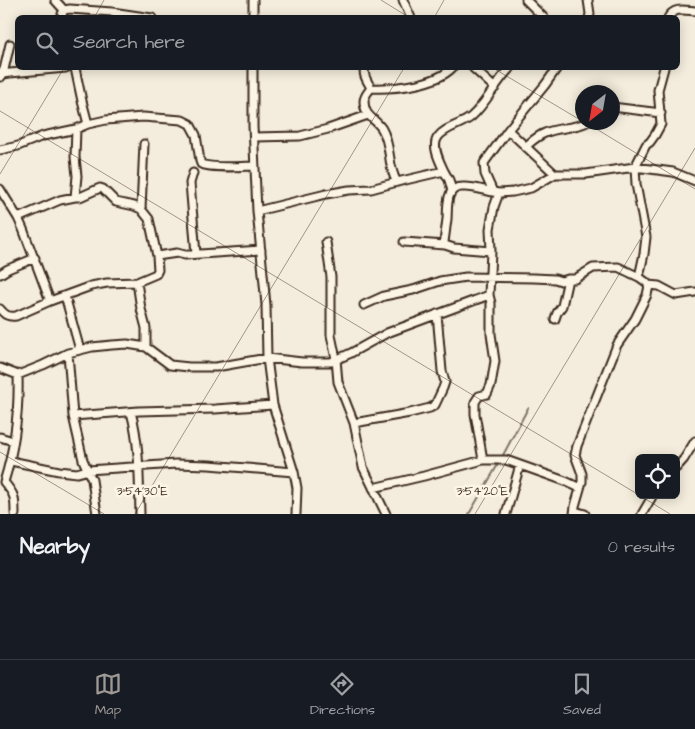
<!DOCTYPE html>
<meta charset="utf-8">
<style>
:root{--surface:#171b24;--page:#20242c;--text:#f1f3f6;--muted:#9ea1a6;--line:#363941;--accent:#9f9995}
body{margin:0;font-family:"Architects Daughter",sans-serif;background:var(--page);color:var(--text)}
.controls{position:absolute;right:15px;bottom:15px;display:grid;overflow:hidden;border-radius:8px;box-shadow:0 2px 12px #0003}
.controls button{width:45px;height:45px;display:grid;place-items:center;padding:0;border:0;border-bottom:1px solid var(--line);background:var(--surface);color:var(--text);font:25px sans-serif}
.compass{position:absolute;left:575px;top:85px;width:45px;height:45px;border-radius:50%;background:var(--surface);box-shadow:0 2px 12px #0003;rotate:211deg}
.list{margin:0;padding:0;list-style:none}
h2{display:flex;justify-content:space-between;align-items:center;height:65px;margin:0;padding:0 20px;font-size:21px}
h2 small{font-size:16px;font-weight:400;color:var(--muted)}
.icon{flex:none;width:28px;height:28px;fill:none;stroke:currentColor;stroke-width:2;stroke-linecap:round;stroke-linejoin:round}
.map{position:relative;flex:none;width:695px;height:514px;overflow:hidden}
.search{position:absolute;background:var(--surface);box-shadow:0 2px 12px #0003;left:15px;right:15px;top:15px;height:55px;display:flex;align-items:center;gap:12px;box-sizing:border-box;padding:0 18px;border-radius:8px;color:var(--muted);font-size:19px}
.sheet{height:145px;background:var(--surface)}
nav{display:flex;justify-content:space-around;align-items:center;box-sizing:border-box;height:70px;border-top:1px solid var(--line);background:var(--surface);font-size:14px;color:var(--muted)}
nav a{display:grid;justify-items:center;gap:2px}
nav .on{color:var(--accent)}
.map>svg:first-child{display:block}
</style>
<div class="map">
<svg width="695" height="514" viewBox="0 0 695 514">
<rect width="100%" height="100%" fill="#f4eddd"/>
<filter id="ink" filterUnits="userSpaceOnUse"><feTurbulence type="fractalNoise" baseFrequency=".02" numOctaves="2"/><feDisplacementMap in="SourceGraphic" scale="10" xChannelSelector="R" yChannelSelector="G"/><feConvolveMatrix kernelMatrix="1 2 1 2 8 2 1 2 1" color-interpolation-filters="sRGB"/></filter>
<g filter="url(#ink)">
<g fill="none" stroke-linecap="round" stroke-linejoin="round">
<!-- stream -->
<path stroke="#817466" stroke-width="2" d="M502,457L528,408
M469,514L500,461"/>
<defs>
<path id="minor" d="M55,0L64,10
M253,0V18
M403,0L411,18
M526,0L544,18
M588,0L590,14L589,18
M64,10L70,9L112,12L152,18
M63,18L62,14L64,10
M668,18C674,7 684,10 695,11
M75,68L82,101L88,124
M253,68V126L257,211L266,305L267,358L273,405L294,472L297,488L296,514
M365,68C362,75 368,82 371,88
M473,68L495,88
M0,72L3,74L10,73L66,68
M1,77L3,74L10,44
M371,88C368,92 364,96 364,101C364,117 375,118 382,129C392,146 387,166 397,182
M371,88C395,89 435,85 452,68
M612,107L661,113
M508,130L555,174
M254,137L300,136L328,129L368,115
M525,147C531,142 537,136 545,133C558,127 574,129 587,122
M0,150L18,146L43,136L76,129L88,124L106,120L143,117L182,120L190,124L196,135L200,161L201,164C213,169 241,166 255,166
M444,171L449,180L452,191
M193,173L190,183L196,254
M0,189L18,218L23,229L50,301
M499,193L493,192L485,174L484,163L508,130L545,85L557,68
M75,197L77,176L75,157L76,129
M141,209L144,144
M257,211L326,194L349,190L371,189L397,182L444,171C440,162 431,146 438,137C445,127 461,125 471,117C486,104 496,82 510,68
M326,242L331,277V335L336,359L338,382L354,423L363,467L386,514
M404,242L445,245
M491,251L454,248L445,245L444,242C445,235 446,227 447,219C448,208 445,187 462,187C472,186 483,190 493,192
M157,256L177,253L185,255L261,250
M0,274L8,269L35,258
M639,277L644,254L646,237L636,184L635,167L646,145L650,142L655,135L661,124L658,90L664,68
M137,282L141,309L146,328V347
M648,285L659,286L676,295L695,292
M65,296L80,350
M364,305L384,296L413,290L440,281L466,277L534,278L555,279L561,281L568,279H575L593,268L618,267L639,277L646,282L649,286L647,295L635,319L617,345L577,446L575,455L582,474V482L575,506L574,514
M0,309C5,315 8,317 16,316L50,301L91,286L107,283L137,282L156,274L158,270L157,256L149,219L141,209L134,206L116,202L103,189L100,188L80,197H75L60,200L18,218
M555,319L557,313L562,306L568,279
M68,353L73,416L83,460L92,480L97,514
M0,368L18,375L43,365L68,353L92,347L112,345L127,344L146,347L170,365L189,367H216L267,358L302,362H331L351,353L387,333L489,295L491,251L490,229L494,207L499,193L513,192L531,188L555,174H586L635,167L673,172L695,181
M131,412C140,445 139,480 140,514
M73,416L139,411L215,409L273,405
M354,423L410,413L430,408L435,405L443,388L445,382L442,371L437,314
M0,437L13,441
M483,460L475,414V402L479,396L487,394L491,385L495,361L491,334V303L489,295
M11,461L59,471L77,473L88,470L176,464L209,465L294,472
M676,468L684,459L695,441
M373,488L424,476L483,460H506L565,481L580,488
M575,511L585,514
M15,514C15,497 15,495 4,482C15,447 19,410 18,375
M506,514L520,465
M642,514L653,495"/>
</defs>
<!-- minor casing -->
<use href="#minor" stroke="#3b2a1e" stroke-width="11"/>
<!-- minor -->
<use href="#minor" stroke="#fcf5e5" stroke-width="7"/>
</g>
</g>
<!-- ticks -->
<path fill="none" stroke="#3b2a1e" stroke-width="1" stroke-opacity="0.45" d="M381,0L410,18M94,18L104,0M434,18L444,0M493,68L582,121M0,111L639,495M585,122L695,189M0,174L64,68M0,452L104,514M639,495L670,514M135,514L404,68M475,514L695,148"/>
<g font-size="12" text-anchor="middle" fill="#3b2a1e" stroke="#fcf5e5" stroke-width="5" stroke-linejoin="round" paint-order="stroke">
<text x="142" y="495">3°54'30"E</text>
<text x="482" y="495">3°54'20"E</text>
</g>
</svg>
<div class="controls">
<button><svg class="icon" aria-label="locate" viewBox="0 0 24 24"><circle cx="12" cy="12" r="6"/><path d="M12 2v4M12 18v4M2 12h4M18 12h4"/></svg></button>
</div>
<svg class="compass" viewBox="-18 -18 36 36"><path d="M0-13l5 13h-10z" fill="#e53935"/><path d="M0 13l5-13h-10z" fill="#9ea1a6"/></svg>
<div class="search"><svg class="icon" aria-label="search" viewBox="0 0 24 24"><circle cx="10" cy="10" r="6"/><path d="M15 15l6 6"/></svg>Search here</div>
</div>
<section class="sheet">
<h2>Nearby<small>0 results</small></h2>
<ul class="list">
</ul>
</section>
<nav>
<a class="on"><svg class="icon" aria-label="map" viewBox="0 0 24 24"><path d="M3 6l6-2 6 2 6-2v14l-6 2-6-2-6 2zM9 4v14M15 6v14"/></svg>Map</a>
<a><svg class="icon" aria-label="directions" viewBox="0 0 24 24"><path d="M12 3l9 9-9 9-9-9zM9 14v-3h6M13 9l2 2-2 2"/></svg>Directions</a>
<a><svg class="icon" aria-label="saved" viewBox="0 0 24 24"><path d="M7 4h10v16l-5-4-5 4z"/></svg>Saved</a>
</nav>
